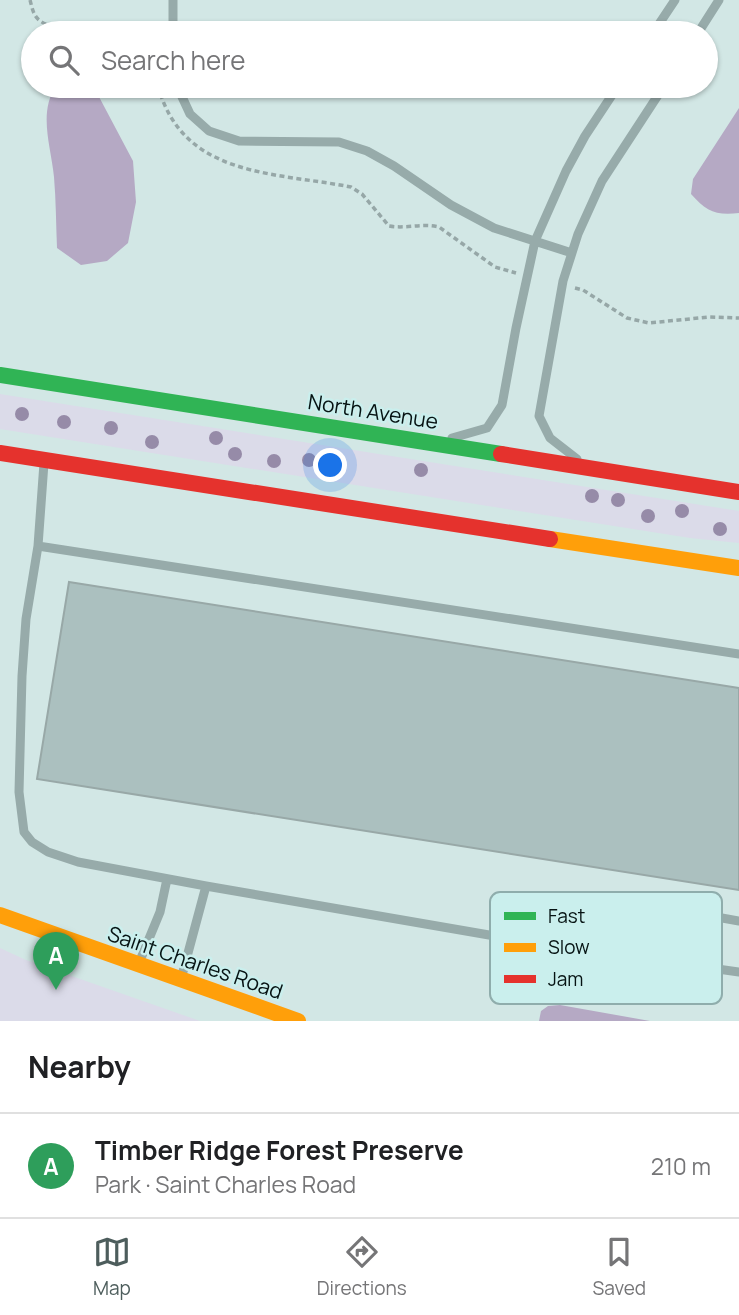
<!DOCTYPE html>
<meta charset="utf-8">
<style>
:root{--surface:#fff;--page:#f6f6f6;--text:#202124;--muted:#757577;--line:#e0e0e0;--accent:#4d5d5c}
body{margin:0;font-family:Manrope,sans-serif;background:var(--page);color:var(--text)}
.you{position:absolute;left:331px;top:466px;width:24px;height:24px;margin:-18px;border:5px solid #fff;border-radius:50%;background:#1a73e8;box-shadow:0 0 0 10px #1a73e833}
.badge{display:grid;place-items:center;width:46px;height:46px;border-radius:50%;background:var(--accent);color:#fff;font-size:23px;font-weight:700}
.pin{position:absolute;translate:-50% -58px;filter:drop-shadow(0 2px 4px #0008)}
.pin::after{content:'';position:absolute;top:37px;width:24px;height:21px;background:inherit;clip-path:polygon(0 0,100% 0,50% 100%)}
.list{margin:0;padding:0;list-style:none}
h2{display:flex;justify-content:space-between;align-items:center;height:91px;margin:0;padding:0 28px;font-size:30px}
h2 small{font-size:23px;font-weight:400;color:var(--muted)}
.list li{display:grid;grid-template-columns:46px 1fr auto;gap:21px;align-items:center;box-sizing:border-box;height:105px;padding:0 28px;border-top:2px solid var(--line)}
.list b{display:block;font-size:26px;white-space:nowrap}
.list p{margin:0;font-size:23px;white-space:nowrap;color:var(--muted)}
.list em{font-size:23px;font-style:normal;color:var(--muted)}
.icon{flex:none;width:38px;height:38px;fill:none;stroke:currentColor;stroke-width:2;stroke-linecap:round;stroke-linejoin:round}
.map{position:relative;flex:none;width:739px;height:1021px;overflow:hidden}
.search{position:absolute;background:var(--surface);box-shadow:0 2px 5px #0004;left:21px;right:21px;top:21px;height:77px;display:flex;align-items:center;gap:18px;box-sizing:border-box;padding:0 24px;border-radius:38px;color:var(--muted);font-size:26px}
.sheet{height:196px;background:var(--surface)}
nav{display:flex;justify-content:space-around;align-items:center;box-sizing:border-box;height:98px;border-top:2px solid var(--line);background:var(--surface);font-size:19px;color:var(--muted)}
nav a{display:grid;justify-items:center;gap:4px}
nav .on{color:var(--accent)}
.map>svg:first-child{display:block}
</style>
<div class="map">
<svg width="739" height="1021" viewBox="0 0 739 1021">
<rect width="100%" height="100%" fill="#d2e7e5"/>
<!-- green -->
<path fill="#dbdbe9" d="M0,394L739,511V543L690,538L0,429Z
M0,948L26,960L200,1021H0Z"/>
<!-- water -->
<path fill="#b5a9c4" d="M56,86H81L97,93L133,161L136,202L128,243L107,261L81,265L57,248C56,225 56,200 54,177C51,146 38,113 56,86Z
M739,108V213C716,216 706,211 691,194L693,179Z
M560,1005L650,1021H539L541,1011L548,1006Z"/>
<!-- building -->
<path fill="#abc0bf" stroke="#98a8a7" stroke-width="2" d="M69,582L739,688V890L37,779Z"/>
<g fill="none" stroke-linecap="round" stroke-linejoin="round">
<!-- path -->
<path stroke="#96a7a7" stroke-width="3.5" stroke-dasharray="5 3.5" stroke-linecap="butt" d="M30,0C32,7 33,15 39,20C58,36 113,28 137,25L144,26L152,33
M158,86C183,178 275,172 351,187L362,194L389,226C406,229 422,223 439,227L495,267L516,273
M575,288L583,290L627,318L649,323L709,317L739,318"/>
<!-- lane -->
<path stroke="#97abaa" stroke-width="9" d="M173,33V0
M653,33L675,0
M698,33L719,0
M177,86L190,114L209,131L239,141L339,142L367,151L394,166L451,205L494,228L572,253
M452,438L487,428L502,405L516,328L535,241L566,171L585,136L618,86
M577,459L550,438L539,416L563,281L578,234L602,181L664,86
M44,463L38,546L739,654
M38,546L26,619L22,676L19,792L24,832L32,842L48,852L78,862L206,886L535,943L739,972
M658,961L665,921L678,910L739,921
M139,963L160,912L167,879
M181,979L206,886"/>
<!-- fast -->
<path stroke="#30b455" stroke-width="16" d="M0,375L501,454"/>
<!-- slow -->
<path stroke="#ff9f0a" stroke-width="16" d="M550,539L739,568
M0,915L298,1021"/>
<!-- jam -->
<path stroke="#e5322d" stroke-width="16" d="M0,453L550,539
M501,454L739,492"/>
</g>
<!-- trees -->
<g fill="#968ba8">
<circle cx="22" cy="414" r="7"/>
<circle cx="64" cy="422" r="7"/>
<circle cx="111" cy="428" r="7"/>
<circle cx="216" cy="438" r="7"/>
<circle cx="152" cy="442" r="7"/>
<circle cx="235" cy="454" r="7"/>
<circle cx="309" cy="460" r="7"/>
<circle cx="274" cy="461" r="7"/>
<circle cx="330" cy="463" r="7"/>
<circle cx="421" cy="470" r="7"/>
<circle cx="592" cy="496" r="7"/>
<circle cx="618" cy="500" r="7"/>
<circle cx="682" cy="511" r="7"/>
<circle cx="648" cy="516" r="7"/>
<circle cx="720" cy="529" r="7"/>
</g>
<g text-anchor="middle" stroke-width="5" stroke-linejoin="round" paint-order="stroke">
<!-- street labels -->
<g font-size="21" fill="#061313" stroke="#caefed">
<text transform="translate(373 412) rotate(9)" y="7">North Avenue</text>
<text transform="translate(195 963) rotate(19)" y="7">Saint Charles Road</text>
</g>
</g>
<!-- legend -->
<rect x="490" y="892" width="232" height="112" rx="10" fill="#caefed" stroke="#8fadac" stroke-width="2"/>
<rect x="504" y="912" width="32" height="8" fill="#30b455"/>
<rect x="504" y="943" width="32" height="9" fill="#ff9f0a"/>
<rect x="504" y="975" width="32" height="8" fill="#e5322d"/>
<g font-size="19" fill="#061313">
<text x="548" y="923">Fast</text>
<text x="548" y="954">Slow</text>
<text x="548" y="986">Jam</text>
</g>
</svg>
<div class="you"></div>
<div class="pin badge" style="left:56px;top:990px;background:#2e9e5b">A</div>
<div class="search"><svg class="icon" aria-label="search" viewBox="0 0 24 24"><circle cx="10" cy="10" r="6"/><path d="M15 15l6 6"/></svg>Search here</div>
</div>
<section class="sheet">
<h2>Nearby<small></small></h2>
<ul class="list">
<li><span class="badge" style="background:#2e9e5b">A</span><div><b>Timber Ridge Forest Preserve</b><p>Park · Saint Charles Road</p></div><em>210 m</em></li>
</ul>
</section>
<nav>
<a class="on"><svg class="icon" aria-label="map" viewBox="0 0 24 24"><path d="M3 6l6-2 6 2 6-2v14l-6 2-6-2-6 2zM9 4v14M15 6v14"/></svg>Map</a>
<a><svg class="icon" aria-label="directions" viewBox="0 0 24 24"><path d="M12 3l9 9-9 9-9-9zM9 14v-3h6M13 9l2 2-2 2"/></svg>Directions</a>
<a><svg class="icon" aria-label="saved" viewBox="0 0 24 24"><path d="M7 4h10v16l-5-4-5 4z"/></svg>Saved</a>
</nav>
